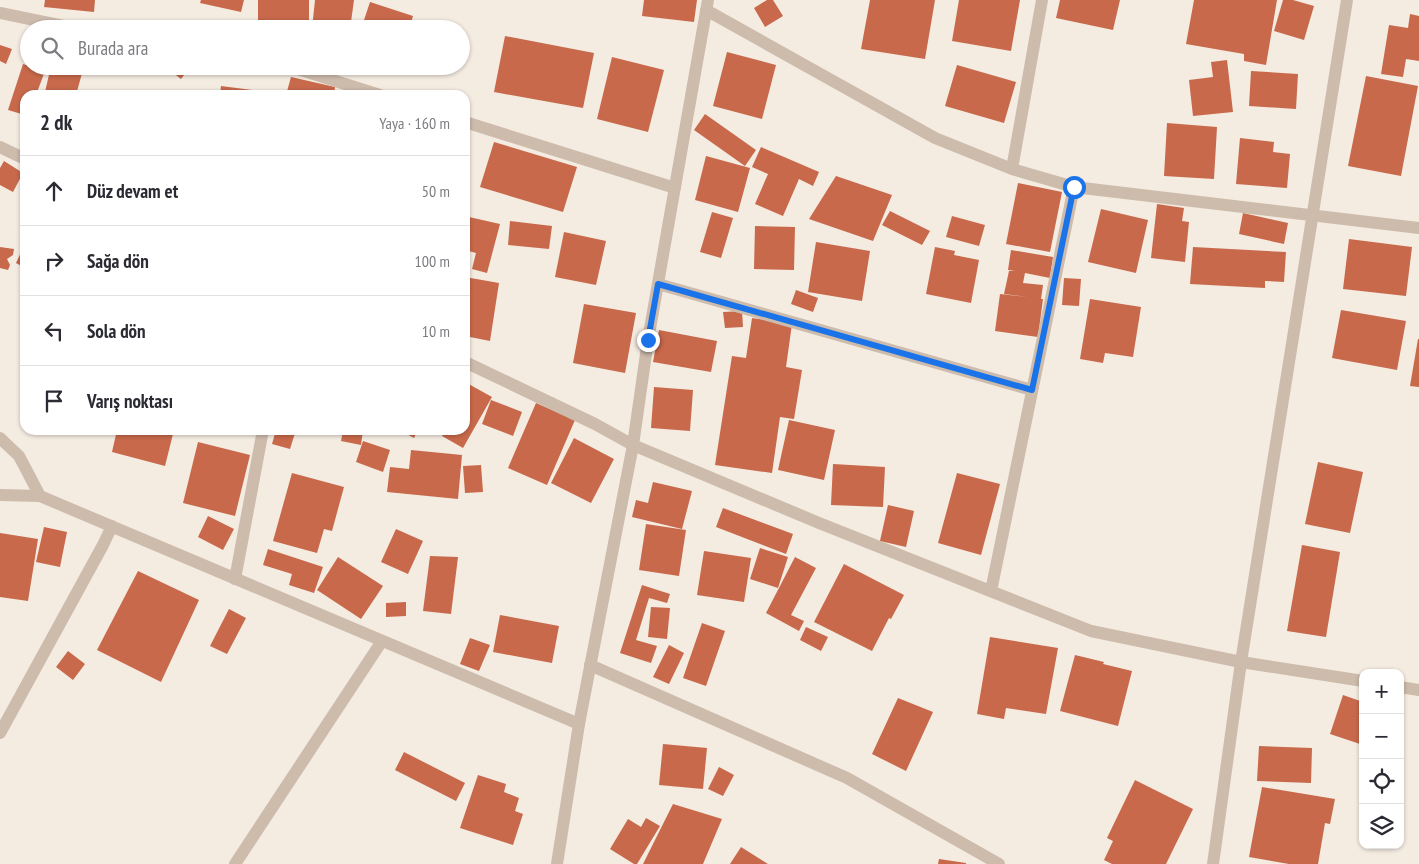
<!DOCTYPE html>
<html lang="tr">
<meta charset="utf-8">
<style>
:root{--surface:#fff;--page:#f2f2f3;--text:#2b2b33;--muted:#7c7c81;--line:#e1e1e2}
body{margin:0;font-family:"PT Sans Narrow",sans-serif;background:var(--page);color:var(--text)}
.controls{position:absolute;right:15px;bottom:15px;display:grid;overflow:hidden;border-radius:10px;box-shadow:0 1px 4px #0004}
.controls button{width:45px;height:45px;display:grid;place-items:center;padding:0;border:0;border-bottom:1px solid var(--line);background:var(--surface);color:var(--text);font:25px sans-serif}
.stop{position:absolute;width:15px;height:15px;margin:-11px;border:4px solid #1a73e8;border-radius:50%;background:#fff}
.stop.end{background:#1a73e8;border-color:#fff;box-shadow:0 1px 5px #0008}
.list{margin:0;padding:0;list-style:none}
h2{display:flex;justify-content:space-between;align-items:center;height:65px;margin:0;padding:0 20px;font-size:21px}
h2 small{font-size:16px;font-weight:400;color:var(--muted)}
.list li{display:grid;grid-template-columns:32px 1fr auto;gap:15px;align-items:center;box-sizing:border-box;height:70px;padding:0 20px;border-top:1px solid var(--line)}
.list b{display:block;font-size:19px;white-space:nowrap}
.list em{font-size:16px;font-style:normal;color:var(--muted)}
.icon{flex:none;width:28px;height:28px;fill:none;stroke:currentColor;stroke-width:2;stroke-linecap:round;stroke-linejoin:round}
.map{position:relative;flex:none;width:1419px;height:864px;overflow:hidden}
.search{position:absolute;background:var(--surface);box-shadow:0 1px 4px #0004;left:20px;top:20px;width:450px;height:55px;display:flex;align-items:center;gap:12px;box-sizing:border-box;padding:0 18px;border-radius:28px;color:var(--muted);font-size:19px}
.panel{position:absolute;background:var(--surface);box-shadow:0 1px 4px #0004;left:20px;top:90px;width:450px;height:345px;border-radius:15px}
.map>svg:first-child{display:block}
</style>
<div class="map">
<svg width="1419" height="864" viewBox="0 0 1419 864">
<rect width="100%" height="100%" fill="#f4ebe1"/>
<!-- building -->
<path fill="#c8694b" d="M45,0H95L94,12L44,7Z
M201,0H244L241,12L200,3Z
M258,0H309V23H258Z
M315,0H354L350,29H312Z
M644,0H697L694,22L642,16Z
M767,0H773L783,16L765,27L754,8Z
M870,0H935L925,59L861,49Z
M959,0H1020L1011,51L952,41Z
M1060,0H1120L1113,30L1056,18Z
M1194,0H1277L1266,65L1244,61V54L1186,44Z
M1283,0H1293L1314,6L1304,40L1274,31Z
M370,2L413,16L409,29H361Z
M1410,14L1419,16V61L1406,59L1403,77L1381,74L1389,25L1408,28Z
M505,36L594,53L583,108L494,92Z
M0,45L12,49L6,64L0,61Z
M727,52L776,65L762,119L713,106Z
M612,57L664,70L648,132L597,119Z
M1227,60L1233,112L1193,116L1189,80L1213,77L1211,62Z
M23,64L45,71L36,95H25V115L8,110Z
M957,65L1016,82L1004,123L945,106Z
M51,66H84L76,95H51V93L45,92Z
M164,66H191L181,79Z
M1251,71L1298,74L1296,109L1249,106Z
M1366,76L1418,86L1401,176L1348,166Z
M291,77L335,87L334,95H286Z
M221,86L259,91L258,95H220Z
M705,114L756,150L745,166L694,130Z
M1167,123L1217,127L1214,179L1164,176Z
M1240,138L1274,142L1273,152L1290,154L1287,188L1236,184Z
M494,142L577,167L563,212L480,187Z
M761,147L819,172L813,186L799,179L783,216L755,204L768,174L752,167Z
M706,156L750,168L738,212L695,200Z
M4,161L23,173L13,192L0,185V168Z
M836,176L892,195L873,241L809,219Z
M1018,183L1062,192L1050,252L1006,244Z
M1157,204L1184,208L1182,221L1189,222L1185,262L1151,258Z
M1101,209L1148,220L1136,273L1088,262Z
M890,211L930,231L922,245L882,225Z
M712,212L733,218L721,258L700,252Z
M1243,213L1288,223L1284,244L1239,234Z
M952,216L985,225L979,246L946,237Z
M469,217L500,224L487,273L472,269L476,253L465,250V232Z
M510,221L552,226L549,249L508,245Z
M755,226L795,227L794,270L754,269Z
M564,232L606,241L596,285L555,277Z
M1349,239L1412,247L1406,296L1343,289Z
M816,242L870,251L862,301L808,292Z
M0,247L14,249L13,255L7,259L10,265L8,270L0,268Z
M935,247L955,251L954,255L979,260L971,303L926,294Z
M1193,247L1286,252L1284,282L1265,281V288L1190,284Z
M23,248L25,249V268L16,263Z
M1011,250L1053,257L1050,278L1025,273L1023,283L1043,285L1041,299H1043L1038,337L995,331L1000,294L1028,297L1004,294L1009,271H1015L1008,270Z
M465,277L499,283L490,341L465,336Z
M1064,278L1081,279L1079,306L1062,305Z
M796,290L818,298L813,312L791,304Z
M1090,299L1141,307L1133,357L1105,353L1103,363L1080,359Z
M584,304L636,313L625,373L573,363Z
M1341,310L1406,321L1397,370L1332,358Z
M742,311L743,327L725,328L723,312Z
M752,318L792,324L786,367L802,370L794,419L780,417L772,473L715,465L732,356L746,358Z
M659,330L717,341L711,372L653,362Z
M1418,339H1419V387L1410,386Z
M465,382L492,397L463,448L442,436L445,430H465Z
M654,387L693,390L690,431L651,428Z
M491,400L522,412L513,436L482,424Z
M536,403L575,420L547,485L508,468Z
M789,420L835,430L824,480L778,470Z
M117,430H174L165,466L112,452Z
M276,430H296L290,449L272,444Z
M343,430H363L361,445L341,441Z
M399,430H418L414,438Z
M574,438L614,459L591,503L551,483Z
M363,441L390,450L383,472L356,462Z
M198,442L250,455L235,516L183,503Z
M411,450L462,455L458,499L387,492L390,467L409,469Z
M1318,462L1363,472L1350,533L1305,524Z
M833,464L885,467L883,507L831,505Z
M481,465L483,492L465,493L463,466Z
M292,473L344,487L332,531L324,529L317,553L273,541Z
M957,473L1000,484L981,555L938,543Z
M653,482L692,491L682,529L632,517L636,500L648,503Z
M888,505L914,511L906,547L880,541Z
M723,508L793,534L786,554L716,527Z
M208,516L234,529L223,550L198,537Z
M646,524L686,530L679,576L639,570Z
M44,527L67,532L60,567L36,562Z
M396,529L423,541L408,574L381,562Z
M0,533L38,539L28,601L0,597Z
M1302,545L1340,552L1326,637L1287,631Z
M760,548L788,557L778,588L750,579Z
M268,549L323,567L314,593L289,585L292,574L263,565Z
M704,551L751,558L744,602L697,595Z
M430,556L458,557L451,614L423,611Z
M338,557L383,586L361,619L317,590Z
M795,557L816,568L791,615L804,621L799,631L766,613Z
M844,564L904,595L891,619L889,618L872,651L814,622Z
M138,571L199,600L161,682L97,650Z
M642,585L670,594L667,603L649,598L636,640L657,646L651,663L620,653Z
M406,602V616L386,617V603Z
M651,607L670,608L667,639L648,637Z
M229,609L246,618L227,654L210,646Z
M500,615L559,626L552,663L493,652Z
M702,623L725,631L706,686L683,678Z
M806,627L828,637L821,651L800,640Z
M990,637L1058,648L1046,714L1006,708L1004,719L977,714Z
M470,638L490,645L479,671L460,664Z
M669,645L684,653L669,684L653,677Z
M68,651L85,664L73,680L56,667Z
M1075,655L1104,662L1103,664L1132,671L1118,726L1060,711Z
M1343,695L1363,702V745L1330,734Z
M898,698L933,712L906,771L872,754Z
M663,744L707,748L703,789L659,785Z
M1259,746L1312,748L1311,783L1257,781Z
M404,752L465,783L456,801L395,770Z
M719,767L734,775L723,796L708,789Z
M478,775L506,784L504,792L519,798L515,811L523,814L513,845L460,828Z
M1135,780L1193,809L1166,864H1112L1104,860L1113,841L1107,838Z
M1262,787L1335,799L1330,824L1325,823L1318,864H1289L1249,857Z
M673,804L722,819L703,864H643Z
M646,818L660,826L637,864H634L610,849L628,819L641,827Z
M741,847L768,864H730Z
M939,859L966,863V864H938Z"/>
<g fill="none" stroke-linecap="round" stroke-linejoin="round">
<!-- lane -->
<path stroke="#cdbbac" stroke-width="12" d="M706,10L935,138L1012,169L1074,187L1419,228
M0,13L78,29
M288,66L380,95
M465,122L675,188
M0,147L25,159
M1012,169L1042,0
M658,284L1032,390
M465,362L595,424L633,445L819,523L1091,631L1241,662L1363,681
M235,579L263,430
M991,591L1074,187
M1400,687L1419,690
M557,864L579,724L633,445L648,340L708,0
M1213,864L1241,662L1347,0"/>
<!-- street -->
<path stroke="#cdbbac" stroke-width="12" d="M0,438L19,456L40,496
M0,495L40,496L579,724
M590,665L847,778L999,864
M0,733L103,545L112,526
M235,864L382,641"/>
</g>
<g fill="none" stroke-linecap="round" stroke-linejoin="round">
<!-- route -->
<path stroke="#1a73e8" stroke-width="6" d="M648,340L658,284L1032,390L1074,187"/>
</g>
</svg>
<div class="controls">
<button>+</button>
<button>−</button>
<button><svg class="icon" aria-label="locate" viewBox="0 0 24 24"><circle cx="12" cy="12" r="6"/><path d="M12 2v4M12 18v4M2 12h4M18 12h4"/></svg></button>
<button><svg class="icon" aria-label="layers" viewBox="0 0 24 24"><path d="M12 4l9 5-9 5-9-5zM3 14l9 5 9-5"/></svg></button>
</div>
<div class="stop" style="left:1074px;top:187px"></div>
<div class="stop end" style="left:648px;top:340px"></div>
<div class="search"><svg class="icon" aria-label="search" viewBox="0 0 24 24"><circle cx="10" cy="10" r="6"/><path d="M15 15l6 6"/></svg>Burada ara</div>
<section class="panel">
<h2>2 dk<small>Yaya · 160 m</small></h2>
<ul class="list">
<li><svg class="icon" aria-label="ahead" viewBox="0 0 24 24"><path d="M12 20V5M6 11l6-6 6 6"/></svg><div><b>Düz devam et</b></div><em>50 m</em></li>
<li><svg class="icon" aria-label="right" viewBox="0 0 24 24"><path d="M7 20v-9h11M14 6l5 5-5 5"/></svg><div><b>Sağa dön</b></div><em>100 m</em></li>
<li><svg class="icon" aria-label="left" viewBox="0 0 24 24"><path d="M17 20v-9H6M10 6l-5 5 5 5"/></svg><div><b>Sola dön</b></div><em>10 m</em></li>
<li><svg class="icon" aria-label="arrive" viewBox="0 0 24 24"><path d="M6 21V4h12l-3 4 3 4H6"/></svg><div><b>Varış noktası</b></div></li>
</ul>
</section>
</div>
